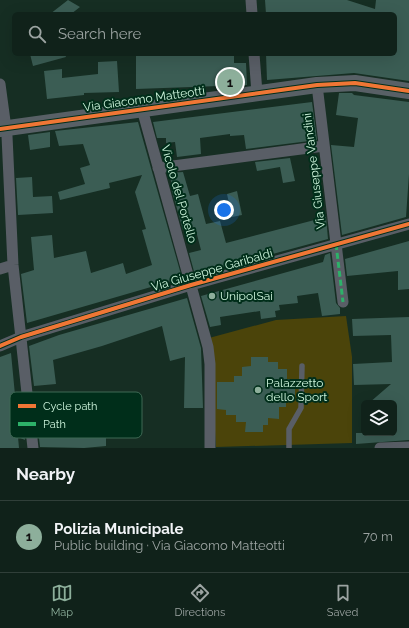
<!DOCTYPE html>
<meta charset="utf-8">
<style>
:root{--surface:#10221a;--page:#1e2f27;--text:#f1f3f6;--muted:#9ca4a2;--line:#303f39;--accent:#8daf9b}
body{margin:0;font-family:Raleway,sans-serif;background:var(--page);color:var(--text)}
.controls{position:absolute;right:12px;bottom:12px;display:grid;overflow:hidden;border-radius:6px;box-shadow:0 4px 16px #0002}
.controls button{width:36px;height:36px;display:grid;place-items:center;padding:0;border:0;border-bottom:1px solid var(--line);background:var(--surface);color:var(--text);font:20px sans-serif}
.you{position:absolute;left:224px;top:210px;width:14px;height:14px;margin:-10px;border:3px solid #fff;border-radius:50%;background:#1a73e8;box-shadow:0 0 0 6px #1a73e833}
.badge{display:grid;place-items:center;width:26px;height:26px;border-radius:50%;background:var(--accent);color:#111;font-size:13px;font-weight:700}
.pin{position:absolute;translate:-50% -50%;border:2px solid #fff;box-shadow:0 1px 4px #0006}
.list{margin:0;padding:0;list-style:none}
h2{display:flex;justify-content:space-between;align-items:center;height:52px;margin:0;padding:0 16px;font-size:17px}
h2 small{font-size:13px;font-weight:400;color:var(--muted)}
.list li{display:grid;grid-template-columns:26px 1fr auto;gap:12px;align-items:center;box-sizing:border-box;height:72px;padding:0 16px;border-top:1px solid var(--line)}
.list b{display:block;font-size:15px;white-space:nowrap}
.list p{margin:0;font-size:13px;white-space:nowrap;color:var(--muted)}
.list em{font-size:13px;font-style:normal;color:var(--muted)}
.icon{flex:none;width:22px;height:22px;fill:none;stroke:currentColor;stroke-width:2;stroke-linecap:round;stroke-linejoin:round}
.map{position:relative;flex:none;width:409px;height:448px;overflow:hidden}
.search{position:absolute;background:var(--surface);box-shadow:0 4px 16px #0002;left:12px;right:12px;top:12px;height:44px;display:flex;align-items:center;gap:10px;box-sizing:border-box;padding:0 14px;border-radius:6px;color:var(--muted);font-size:15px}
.sheet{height:124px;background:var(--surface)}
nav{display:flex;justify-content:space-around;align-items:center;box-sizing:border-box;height:56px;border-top:1px solid var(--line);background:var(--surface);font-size:11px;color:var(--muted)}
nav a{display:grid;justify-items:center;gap:2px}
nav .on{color:var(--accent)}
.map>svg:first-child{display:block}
</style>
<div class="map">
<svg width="409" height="448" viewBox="0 0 409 448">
<rect width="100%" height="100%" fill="#162e23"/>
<!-- green -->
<path fill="#4b440a" d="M346,316L352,357V443L216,447L209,338L276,320Z"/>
<!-- building -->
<path fill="#3b5d54" d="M68,0L80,7L71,14H50Z
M265,0H347L375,9L376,0H409V81L354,73L267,80L266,54H395V14H266Z
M30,54H65L66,57L33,66Z
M136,54H234V63H246L247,85L136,89Z
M117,61L119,92L84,93V95L47,99L44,71L62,69V78L98,74V62Z
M339,93H352L354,95L409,102V174L406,217L342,235L331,145L354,147L358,118L336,115Z
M312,102L317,140L246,149L244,135L230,136V134L200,138L201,154L177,157L175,142L166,143V138H157L153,122Z
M138,122L182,278L27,323L21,274L34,270L31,237L52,235L54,258L86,251L91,273L123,263L126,274L152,265L142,230L146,229L135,192L142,175L109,183L110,188L60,200L58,192L85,184L80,168L90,165L83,144L59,146L55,131Z
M50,132V147L30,150L28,135Z
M290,158L295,181L283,183L280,167L257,171L255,162Z
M183,172L190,196L198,194L206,224L220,221L226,243L326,217L328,239L195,275L189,253L201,250L195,227L183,230L172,191L170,173Z
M32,177L33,197L52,196L53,213L18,215L16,178Z
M237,191L242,215L232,217L227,194Z
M409,241V289L398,290V271L347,276L345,259Z
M330,253L336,303L340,308V314L322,316L318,293L297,296L298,303L279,305L280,310L275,311L276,317L261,319L260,311L220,317L221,325L210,327L201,296L323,262L325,255Z
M187,298L201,348L203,408H184L185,357L170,361L162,326L102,346L53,360L56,384L34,386L29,346L59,335Z
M409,317V440L356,444V433H394V403H369L391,384L354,385L353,364L392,362L391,335L353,336L352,319Z
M11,353L15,395H20L25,440L18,437L19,448H0V357Z
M251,357H268V362H278V369H287V379H295V398H286V407H279V419L268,418V425H263V432H245L246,422H236V415H226V410L217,409V382H234V376H242V367L251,366Z
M34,394H44L46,426L66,425L65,416L86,419L93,436L106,435V446L84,448L40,447Z"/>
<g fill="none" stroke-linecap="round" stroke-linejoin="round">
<!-- lane -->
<path stroke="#595e66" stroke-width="5.5" d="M289,448V429L301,408L302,366"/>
<!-- street -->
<path stroke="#595e66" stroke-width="11" d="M251,0L252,14
M254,54L257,93
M0,84L7,136L13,265L33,448
M317,85L343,302
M142,109L208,347L210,364V448
M158,168L324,146
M0,269L13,265
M0,346L21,337L191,285L409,224
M380,448L409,447"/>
<!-- secondary -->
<path stroke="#586066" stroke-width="16" d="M0,129L317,85L355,83L409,91"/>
<!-- quiet -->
<path stroke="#2db169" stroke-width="3" stroke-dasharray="6 3" stroke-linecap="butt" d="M336,244L343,302"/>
<defs>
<path id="cycleway" d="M0,129L317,85L355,83L409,91
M0,346L21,337L191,285L409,224"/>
</defs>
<!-- cycleway casing -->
<use href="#cycleway" stroke="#002e1a" stroke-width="6"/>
<!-- cycleway -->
<use href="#cycleway" stroke="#f07635" stroke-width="4"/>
</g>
<!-- markers -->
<g fill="#8daf9b" stroke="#002e1a" stroke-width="1.5">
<circle cx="212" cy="296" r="4"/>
<circle cx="258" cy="390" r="4"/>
</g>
<g text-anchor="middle" stroke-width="4" stroke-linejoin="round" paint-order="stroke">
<!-- street labels -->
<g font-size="12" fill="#cdf4dc" stroke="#002e1a">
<text transform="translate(144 99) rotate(-8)" y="4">Via Giacomo Matteotti</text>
<text transform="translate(314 171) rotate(-97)" y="4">Via Giuseppe Vandini</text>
<text transform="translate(179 194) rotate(74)" y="4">Vicolo del Portello</text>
<text transform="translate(212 270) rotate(-16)" y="4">Via Giuseppe Garibaldi</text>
</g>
<!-- poi labels -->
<g font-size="12" fill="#cdf4dc" stroke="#002e1a" text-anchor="start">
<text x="220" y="300">UnipolSai</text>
<text x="266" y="387">Palazzetto<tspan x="266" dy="14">dello Sport</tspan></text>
</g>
</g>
<!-- legend -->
<rect x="10" y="392" width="132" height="46" rx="6" fill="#002e1a" stroke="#3e6954" stroke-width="1"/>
<rect x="18" y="404" width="18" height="4" fill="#f07635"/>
<rect x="18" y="422" width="18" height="4" fill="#2db169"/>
<g font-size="11" fill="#cdf4dc">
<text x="43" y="410">Cycle path</text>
<text x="43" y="428">Path</text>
</g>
</svg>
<div class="controls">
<button><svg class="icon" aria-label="layers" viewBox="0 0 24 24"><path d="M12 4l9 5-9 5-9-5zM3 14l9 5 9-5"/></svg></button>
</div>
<div class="you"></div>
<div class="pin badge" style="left:230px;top:82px">1</div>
<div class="search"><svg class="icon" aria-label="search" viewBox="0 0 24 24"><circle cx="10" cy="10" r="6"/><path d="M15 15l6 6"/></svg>Search here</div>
</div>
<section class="sheet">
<h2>Nearby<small></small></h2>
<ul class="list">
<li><span class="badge">1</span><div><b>Polizia Municipale</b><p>Public building · Via Giacomo Matteotti</p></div><em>70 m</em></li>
</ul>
</section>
<nav>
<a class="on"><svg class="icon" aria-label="map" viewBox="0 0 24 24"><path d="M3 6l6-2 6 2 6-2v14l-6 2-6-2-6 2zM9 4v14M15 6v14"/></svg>Map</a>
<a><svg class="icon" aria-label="directions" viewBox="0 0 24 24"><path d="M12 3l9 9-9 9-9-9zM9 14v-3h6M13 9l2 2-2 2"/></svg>Directions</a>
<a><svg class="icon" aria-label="saved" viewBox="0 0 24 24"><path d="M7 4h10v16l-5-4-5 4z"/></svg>Saved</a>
</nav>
